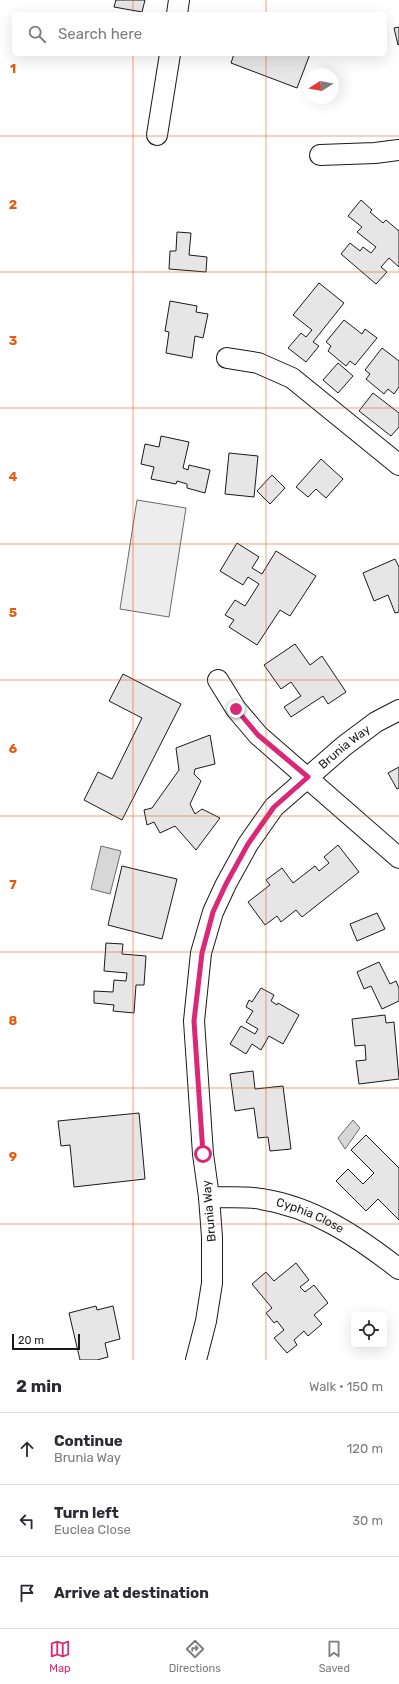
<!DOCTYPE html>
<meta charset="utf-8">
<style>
:root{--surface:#fff;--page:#f7f7f7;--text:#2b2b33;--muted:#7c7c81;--line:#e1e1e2;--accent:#db2777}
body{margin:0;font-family:Rubik,sans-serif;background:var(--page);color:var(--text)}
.controls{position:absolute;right:12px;bottom:12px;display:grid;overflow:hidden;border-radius:6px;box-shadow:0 4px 16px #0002}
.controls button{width:36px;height:36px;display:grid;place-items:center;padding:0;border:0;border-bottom:1px solid var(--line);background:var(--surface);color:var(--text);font:20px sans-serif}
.compass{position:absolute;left:303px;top:68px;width:36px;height:36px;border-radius:50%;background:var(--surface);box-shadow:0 4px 16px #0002;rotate:259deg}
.scale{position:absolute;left:12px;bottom:10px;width:68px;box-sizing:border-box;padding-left:4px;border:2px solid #1a1a1a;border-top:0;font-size:11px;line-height:14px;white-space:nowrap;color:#1a1a1a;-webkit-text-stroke:3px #fff;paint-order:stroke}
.stop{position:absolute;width:12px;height:12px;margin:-9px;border:3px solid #db2777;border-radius:50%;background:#fff}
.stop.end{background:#db2777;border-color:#fff;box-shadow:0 1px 4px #0008}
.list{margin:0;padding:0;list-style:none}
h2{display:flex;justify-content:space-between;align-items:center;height:52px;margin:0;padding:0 16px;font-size:17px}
h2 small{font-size:13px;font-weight:400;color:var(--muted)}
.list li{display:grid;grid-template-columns:26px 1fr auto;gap:12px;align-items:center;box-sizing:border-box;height:72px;padding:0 16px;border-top:1px solid var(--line)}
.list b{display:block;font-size:15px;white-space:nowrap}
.list p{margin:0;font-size:13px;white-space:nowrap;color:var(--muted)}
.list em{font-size:13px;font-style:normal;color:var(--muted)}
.icon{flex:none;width:22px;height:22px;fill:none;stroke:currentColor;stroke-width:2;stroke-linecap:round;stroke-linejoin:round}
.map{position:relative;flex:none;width:399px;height:1360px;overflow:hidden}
.search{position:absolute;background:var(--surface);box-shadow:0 4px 16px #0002;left:12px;right:12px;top:12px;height:44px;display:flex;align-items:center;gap:10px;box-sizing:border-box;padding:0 14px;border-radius:6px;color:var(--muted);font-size:15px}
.sheet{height:268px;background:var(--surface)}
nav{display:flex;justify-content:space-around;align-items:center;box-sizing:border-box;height:56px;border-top:1px solid var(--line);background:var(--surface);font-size:11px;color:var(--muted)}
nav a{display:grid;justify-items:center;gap:2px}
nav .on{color:var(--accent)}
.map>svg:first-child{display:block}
</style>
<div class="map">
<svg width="399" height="1360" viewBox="0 0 399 1360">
<rect width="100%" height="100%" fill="#fff"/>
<!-- built -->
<path fill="#ededed" stroke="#6a6a6a" d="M137,500L186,508L169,617L120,609Z"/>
<!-- water -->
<path fill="#d7d7d7" stroke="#6a6a6a" d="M101,846L121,851L110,894L91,889Z
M353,1120L360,1128L345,1149L338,1138Z"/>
<!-- building -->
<path fill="#e6e6e6" stroke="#1a1a1a" d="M116,0H145L142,12L114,7Z
M399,27V44L398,45L394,28Z
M234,54L283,55L310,54L297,88L231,63Z
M361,200L372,210L370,212L383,223L386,220L399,231V267L389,258L381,267L387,272L376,284L341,254L350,243L360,251L363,247L371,253L376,247L357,232L362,227L348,216Z
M177,232L191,233L189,255L207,257L206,272L169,269L170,251H176Z
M319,283L344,303L313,342L319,346L306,362L288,348L301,333L306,337L312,330L293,315Z
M170,301L197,306L196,312L208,314L203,338L195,336L192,358L166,353L169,332L165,331Z
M344,320L362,334L365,329L377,338L355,365L350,361L346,366L328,351L331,346L326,342Z
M382,348L399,361V387L394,394L388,389L384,394L366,379L370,374L365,370Z
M338,363L353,376L338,393L323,380Z
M373,393L399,413V427L391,436L359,411Z
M161,436L189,442L183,468L188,470L189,465L210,470L205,493L187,488V484L177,481L176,484L151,479L154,467L141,464L145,444L159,447Z
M229,453L258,456L254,497L225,494Z
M321,459L343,479L326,498L316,489L308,497L296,487Z
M272,475L285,488L270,504L257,491Z
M237,543L259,557L252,568L262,574L276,551L316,576L290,616L280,610L257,645L229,627L234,620L225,615L235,600L245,606L259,584L248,577L243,585L220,571Z
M395,559L399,567V612L395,613L388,595L374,601L363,573Z
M295,644L310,665L322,656L346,692L328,704L323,696L291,717L284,707L301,696L291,682L281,689L264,665Z
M123,674L181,704L122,820L84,800L98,772L112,779L142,718L109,701Z
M210,735L215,764L195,769L194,774L201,781L190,804L195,814L202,809L220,818L196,850L175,826L160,833L154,822L147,825L144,810L152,808L179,770L176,748Z
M399,767V788L397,789L388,773Z
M338,845L359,872L302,917L296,910L281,922L277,916L265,925L248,902L270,885L266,880L282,868L293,883L315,866L319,871L329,863L324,857Z
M122,866L177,879L162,939L108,925Z
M377,913L385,929L357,941L350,924Z
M106,943L123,944L122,954L146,956L144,985H136L134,1013L113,1011L114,1005L94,1003V991L113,992L114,980L126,981L127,973L104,971Z
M379,962L390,984L396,981L399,988V1001L382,1009L371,986L364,989L357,972Z
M261,988L274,995L271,1001L277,1005L278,1003L299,1015L283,1044L269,1036L261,1050L252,1044L246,1054L230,1044L241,1026L255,1034L258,1029L246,1022L253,1011L246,1007L249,1000L252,1002Z
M385,1015L386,1023L394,1022L399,1079L359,1084L356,1061L366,1060L365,1045L355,1046L352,1019Z
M253,1071L255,1089L283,1086L291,1149L270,1151L268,1137L258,1138L254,1108L235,1111L230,1074Z
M139,1113L145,1179L74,1187L70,1145L61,1146L58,1121Z
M366,1135L399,1168V1220L378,1199L366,1211L336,1181L348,1169L363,1184L374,1173L351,1150Z
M296,1263L309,1280L300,1287L305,1292L314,1285L328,1303L314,1315L322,1324L308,1336L304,1331L294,1340L297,1345L287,1353L274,1338L284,1330L277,1321L274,1323L266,1313L272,1308L252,1284L266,1272L274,1281Z
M96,1306L97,1310L113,1306L120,1339L105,1343L108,1357L97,1360H80L69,1313Z"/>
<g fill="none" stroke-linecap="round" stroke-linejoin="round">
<defs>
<g id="minor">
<path d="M177,14L179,0"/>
<path d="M157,135L170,54"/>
<path d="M320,155L375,153L399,150"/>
<path d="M227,358L258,363L292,378L399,465"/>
<path d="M218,680L236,709L258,735L399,858"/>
<path id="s1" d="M209,1197C226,1198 245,1196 261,1199C314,1207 358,1237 399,1269"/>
<path id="s2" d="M196,1360L206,1321L212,1283V1237L209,1197L203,1154L194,1021L201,953L213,912L226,884L248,844L274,807L344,746L376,722L399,710"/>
</g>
</defs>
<!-- minor casing -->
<use href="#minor" stroke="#1a1a1a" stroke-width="22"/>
<!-- minor -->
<use href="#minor" stroke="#fff" stroke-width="20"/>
</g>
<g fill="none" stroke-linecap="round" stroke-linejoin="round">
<!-- route -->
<path stroke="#db2777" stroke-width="5" d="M203,1154L194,1021L202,953L213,912L226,884L248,844L274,807L308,777L258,735L236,709"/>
</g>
<!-- grid -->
<path fill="none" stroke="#e8590c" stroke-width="1" stroke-opacity="0.55" d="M133,0V14M266,0V14M133,54V1360M266,54V1360M0,136H399M0,272H399M0,408H399M0,544H399M0,680H399M0,816H399M0,952H399M0,1088H399M0,1224H399"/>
<g text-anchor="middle" stroke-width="3" stroke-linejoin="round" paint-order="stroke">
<!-- street labels -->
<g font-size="12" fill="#1a1a1a" stroke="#fff">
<text dy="4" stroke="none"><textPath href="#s2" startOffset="667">Brunia Way</textPath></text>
<text transform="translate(209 1211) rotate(-95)" y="4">Brunia Way</text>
<text dy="4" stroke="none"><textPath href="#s1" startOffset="104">Cyphia Close</textPath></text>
</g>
</g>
<g font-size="13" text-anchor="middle" font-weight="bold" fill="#e8590c" stroke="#fff" stroke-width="3" stroke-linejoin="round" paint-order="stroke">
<text x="13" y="73">1</text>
<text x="13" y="209">2</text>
<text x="13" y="345">3</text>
<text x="13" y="481">4</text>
<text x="13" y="617">5</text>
<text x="13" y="753">6</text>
<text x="13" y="889">7</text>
<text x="13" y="1025">8</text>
<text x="13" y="1161">9</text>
</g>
</svg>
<div class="controls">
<button><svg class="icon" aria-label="locate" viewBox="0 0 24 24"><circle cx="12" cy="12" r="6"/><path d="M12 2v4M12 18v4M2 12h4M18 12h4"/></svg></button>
</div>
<svg class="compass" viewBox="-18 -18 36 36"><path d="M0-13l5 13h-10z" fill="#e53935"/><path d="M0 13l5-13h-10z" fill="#7c7c81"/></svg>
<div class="scale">20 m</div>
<div class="stop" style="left:203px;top:1154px"></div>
<div class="stop end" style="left:236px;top:709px"></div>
<div class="search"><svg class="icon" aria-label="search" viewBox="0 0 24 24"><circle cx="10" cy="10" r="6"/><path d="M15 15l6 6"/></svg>Search here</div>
</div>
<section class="sheet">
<h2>2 min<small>Walk · 150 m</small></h2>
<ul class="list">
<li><svg class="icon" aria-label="ahead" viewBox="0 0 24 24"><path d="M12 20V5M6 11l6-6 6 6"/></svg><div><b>Continue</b><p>Brunia Way</p></div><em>120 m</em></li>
<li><svg class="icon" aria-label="left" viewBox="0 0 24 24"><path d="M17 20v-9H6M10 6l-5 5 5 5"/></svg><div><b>Turn left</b><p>Euclea Close</p></div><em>30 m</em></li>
<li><svg class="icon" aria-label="arrive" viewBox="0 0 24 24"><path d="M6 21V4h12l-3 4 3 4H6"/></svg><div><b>Arrive at destination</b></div></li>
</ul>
</section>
<nav>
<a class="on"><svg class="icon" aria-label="map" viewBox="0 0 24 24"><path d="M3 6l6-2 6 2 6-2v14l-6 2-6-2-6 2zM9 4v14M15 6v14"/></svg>Map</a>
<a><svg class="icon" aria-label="directions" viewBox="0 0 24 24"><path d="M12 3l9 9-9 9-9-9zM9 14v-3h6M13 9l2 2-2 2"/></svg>Directions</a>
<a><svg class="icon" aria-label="saved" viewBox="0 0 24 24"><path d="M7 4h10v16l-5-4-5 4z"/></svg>Saved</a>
</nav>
